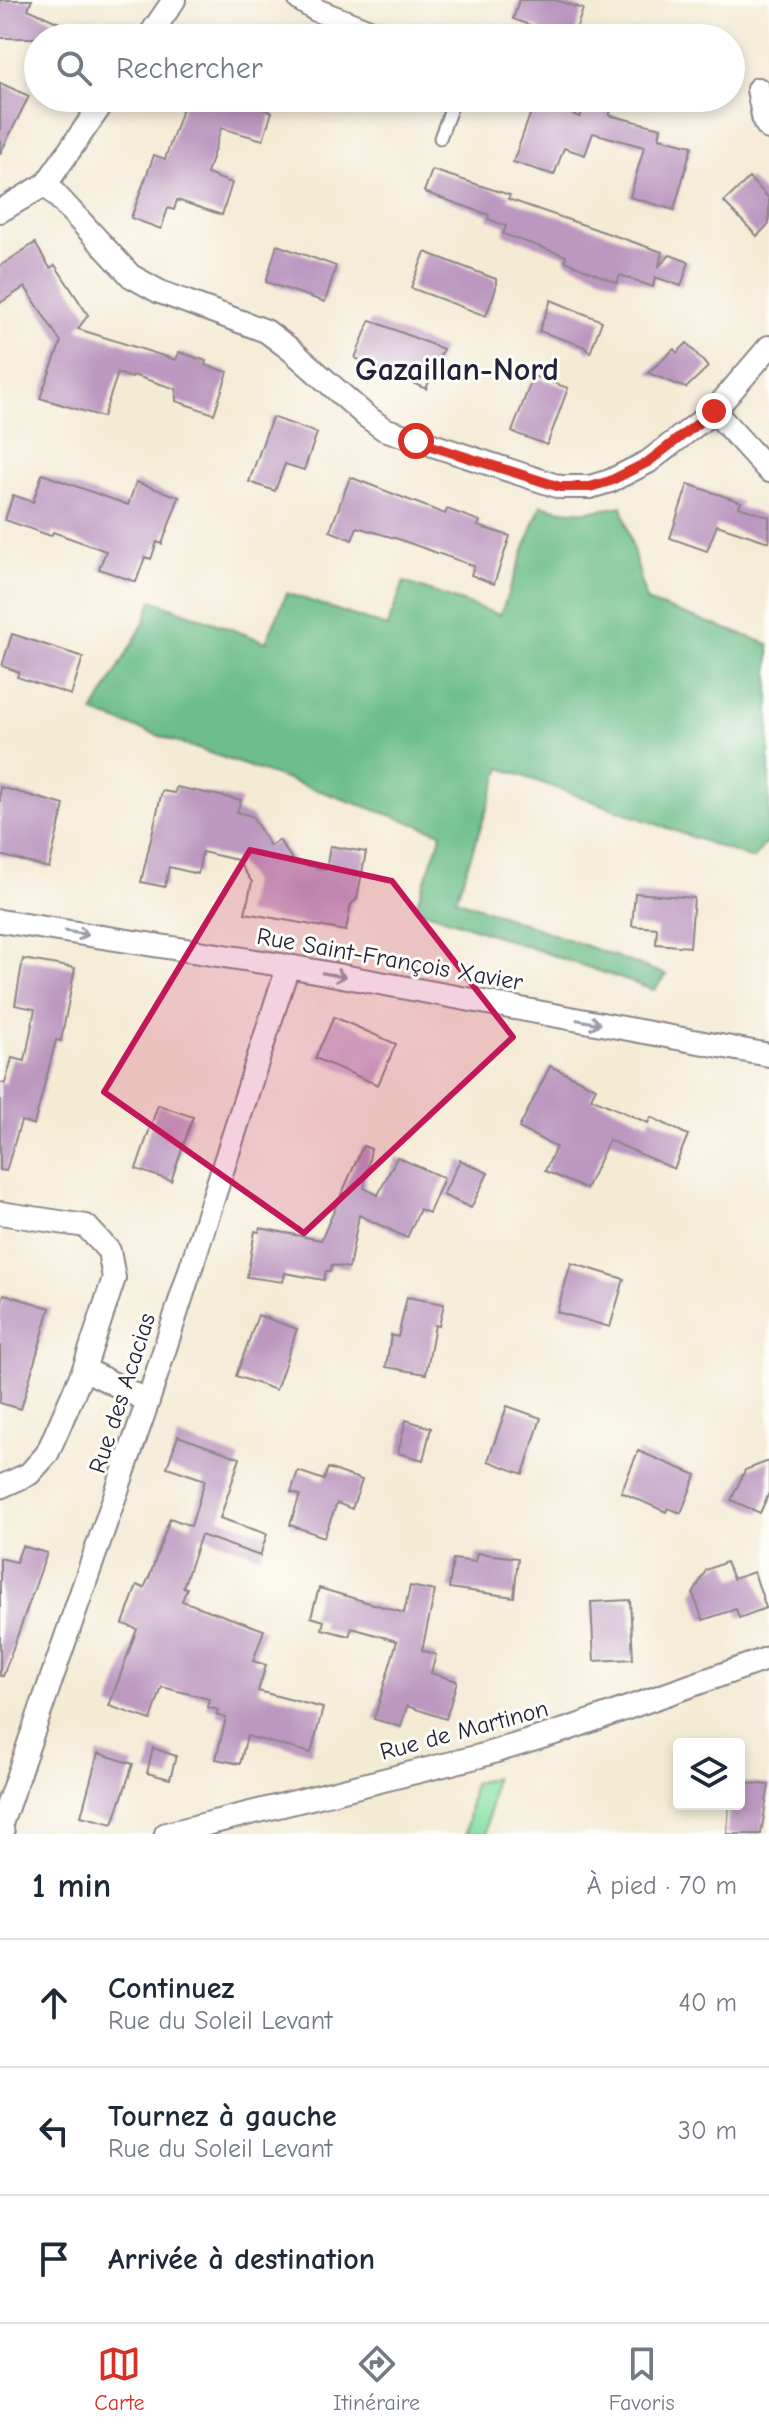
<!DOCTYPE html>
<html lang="fr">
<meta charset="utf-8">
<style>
:root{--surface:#fff;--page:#f2f2f3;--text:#1f2937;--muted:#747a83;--line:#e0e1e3;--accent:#d93025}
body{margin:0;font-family:"Comic Neue",sans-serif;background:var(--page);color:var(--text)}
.controls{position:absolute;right:24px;bottom:24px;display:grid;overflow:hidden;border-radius:8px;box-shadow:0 4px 12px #0003}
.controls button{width:72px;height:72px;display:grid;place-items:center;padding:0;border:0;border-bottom:2px solid var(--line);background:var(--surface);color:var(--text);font:40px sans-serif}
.stop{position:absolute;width:24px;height:24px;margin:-18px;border:6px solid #d93025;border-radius:50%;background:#fff}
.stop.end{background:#d93025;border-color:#fff;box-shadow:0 2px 8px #0008}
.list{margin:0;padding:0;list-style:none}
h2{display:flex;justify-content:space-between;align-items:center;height:104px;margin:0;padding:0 32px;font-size:34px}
h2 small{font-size:26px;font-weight:400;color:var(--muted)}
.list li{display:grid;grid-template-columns:52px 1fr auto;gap:24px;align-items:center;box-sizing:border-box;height:128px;padding:0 32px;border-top:2px solid var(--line)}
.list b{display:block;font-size:30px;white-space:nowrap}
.list p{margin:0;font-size:26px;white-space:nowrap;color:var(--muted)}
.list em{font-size:26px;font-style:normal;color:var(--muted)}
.icon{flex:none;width:44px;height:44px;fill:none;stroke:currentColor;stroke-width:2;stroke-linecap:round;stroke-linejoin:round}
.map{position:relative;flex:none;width:769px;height:1834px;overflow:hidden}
.search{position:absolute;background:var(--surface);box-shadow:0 4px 12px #0003;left:24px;right:24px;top:24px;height:88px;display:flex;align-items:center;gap:20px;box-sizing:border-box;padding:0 28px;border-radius:44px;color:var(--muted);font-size:30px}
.sheet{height:488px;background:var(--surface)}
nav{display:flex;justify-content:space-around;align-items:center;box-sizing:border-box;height:112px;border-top:2px solid var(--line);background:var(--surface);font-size:22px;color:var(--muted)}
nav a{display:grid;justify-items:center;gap:4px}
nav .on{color:var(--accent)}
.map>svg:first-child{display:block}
</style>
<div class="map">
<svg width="769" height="1834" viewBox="0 0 769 1834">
<rect width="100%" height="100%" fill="#fdfcf7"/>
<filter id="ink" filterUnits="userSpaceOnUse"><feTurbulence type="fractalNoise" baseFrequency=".0125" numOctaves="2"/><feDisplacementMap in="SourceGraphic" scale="16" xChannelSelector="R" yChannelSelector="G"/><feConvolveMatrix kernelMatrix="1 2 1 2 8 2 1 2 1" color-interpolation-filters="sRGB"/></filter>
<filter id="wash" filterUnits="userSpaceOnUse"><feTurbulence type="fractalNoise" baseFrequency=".006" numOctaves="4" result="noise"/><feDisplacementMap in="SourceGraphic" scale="32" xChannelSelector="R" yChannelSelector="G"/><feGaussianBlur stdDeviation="1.8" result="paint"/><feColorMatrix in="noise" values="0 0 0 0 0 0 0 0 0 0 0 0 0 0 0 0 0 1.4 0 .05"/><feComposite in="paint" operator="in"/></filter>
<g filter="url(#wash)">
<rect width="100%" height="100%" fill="#f4ebd5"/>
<!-- green -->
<path fill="#87e0a5" stroke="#548170" stroke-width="2" d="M494,1778L486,1834H466L473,1783Z"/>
<!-- forest -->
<path fill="#6dbe8a" stroke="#487062" stroke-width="2" d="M541,505C569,514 593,512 622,506L646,601L769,644V843L764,845L753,859L501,768L456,899L667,975L654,990L415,908L442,833L93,713L144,623L152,600L266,642L287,593L387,627L404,582L500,615Z"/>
<g id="blocks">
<!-- building -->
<path fill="#bc97c0" d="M0,0H32L28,9L93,38H0Z
M519,0H555L583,9L573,38H538L541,29L513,19Z
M0,83L29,96L0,154Z
M186,98H231L272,112L263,140L221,128L207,174L232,183L222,215L177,200L174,210L168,208L161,229L131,218L154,155L165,159Z
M535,101L580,117L586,101L612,109L609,115L661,128L659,138L692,146L674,210L630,197L644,147L593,133L585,155L564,148L554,175L513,162Z
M432,170L510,195L508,199L662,252L659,266L670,255L689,262L681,286L655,277L653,287L620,275L617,283L565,261L566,256L503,234L506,226L488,219L489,215L424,192Z
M749,178L769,198V224L757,236L724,202Z
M35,243L50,268L55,265L88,315L78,329L176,360L179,352L206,361L205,365L228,372L214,414L176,401V389L133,375L132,378L118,373L103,417L40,398L61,342L25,287L0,303V266Z
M277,245L336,266L325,302L266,282Z
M425,252L496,279V288L486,316L411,288Z
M551,300L602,321L590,353L583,346L539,331Z
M370,320L443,349L426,389L355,358Z
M687,343L708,367L686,388L648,373L674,349L677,353Z
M533,376L568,388L547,445L512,432Z
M272,417L317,433L304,470L285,464L275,491L249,482Z
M42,474L128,505L136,482L179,497L162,544L157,542L151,559L145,557L136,582L99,569L106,551L53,532L51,536L5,520L13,495L33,502Z
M350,477L445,514L447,509L480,521L478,526L510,536L494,584L471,575L474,566L398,539L357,527L352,540L330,531Z
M688,484L741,502L739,507L769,517V542L717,525L707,551L670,538Z
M12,634L83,657L71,695L17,677L19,672L2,666Z
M0,787L64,805L49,868L0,855Z
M176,787L241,800L237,812L252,816L270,846L279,840L294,862L326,870L330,846L366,852L357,899L351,904L346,931L245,913L252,882L237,860L202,852L198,874L169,867L165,887L141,882L162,791L175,793Z
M635,893L694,898L690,947L656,944L657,928L632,926Z
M23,959L75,968L61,1041L56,1040L34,1125L21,1121L6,1171L0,1170V1082L5,1084L12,1058L25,1061L35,1009L15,1005Z
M334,1017L396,1044L378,1085L315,1058Z
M550,1066L596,1088L591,1098L648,1123L651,1117L688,1135L674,1169L609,1140L586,1189L545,1171L556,1147L519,1128Z
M158,1105L193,1117L171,1181L136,1169Z
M363,1146L371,1149L364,1188L378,1195L397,1157L444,1178L429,1213L420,1209L407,1238L359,1215L349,1268L332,1265L330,1271H326L324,1280L285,1273L283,1282L247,1277L255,1231L259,1232L260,1228L321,1240Z
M460,1160L488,1173L471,1208L443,1195Z
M571,1263L624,1279L610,1327L557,1312Z
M4,1294L50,1308L21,1409L0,1403V1308Z
M407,1297L444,1304L439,1326L435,1325L426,1374L386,1367L391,1335L398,1337Z
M258,1315L297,1329L276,1390L236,1376Z
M507,1406L541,1418L523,1474L488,1461Z
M406,1420L431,1428L423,1460L398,1453Z
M178,1436L240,1458L220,1518L267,1534L260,1556L201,1535L183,1587L187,1588L182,1601L264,1630L253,1661L266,1665L258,1691L323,1708L311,1753L247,1736L240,1764L216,1759L226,1718L216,1715L218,1710L207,1707L209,1699L162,1687L151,1720L109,1706L137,1629L123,1624L137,1585L144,1588L150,1575L170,1518L191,1526L205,1480L167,1467Z
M638,1451L696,1475L681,1513L668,1508L666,1512L621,1492Z
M769,1461V1493L760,1513L731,1500L745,1470Z
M328,1468L362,1480L352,1509L337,1503L324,1537L290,1525L300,1495L291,1492L298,1471L324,1480Z
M22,1546L47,1553L3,1676H0V1558L16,1562Z
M477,1553L518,1558L514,1597L449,1588L453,1559L475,1562Z
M726,1562L733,1579L754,1572L766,1608L739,1618L736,1609L703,1620L693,1594L706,1570Z
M410,1586L435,1591L422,1650L436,1655L431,1673L457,1681L446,1719L407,1706L401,1727L374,1719L397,1641L352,1628L349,1636L322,1629L324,1621L311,1617L319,1588L404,1613Z
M630,1600L633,1659L594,1661L591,1602Z
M153,1748L176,1756L170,1779L147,1773Z
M98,1753L133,1764L113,1824L81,1816Z
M739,1782L769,1785L761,1834H727L729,1804H739Z"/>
</g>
</g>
<g filter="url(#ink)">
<use href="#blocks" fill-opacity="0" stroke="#8b8688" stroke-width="2"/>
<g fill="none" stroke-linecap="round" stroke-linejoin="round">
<defs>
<path id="lane" d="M440,138L455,98"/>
<path id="street" d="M300,0L316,10L387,38
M148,38L174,0
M758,89L764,121L769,128
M46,184L131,276L160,292L266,331L290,349L366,416L384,429L560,487H590L610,481L648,462L714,411L769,347
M0,211L46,184L106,98
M714,411L769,471
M0,921L288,966L769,1055
M0,1213L86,1226L109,1251L114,1278L84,1369L47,1454L29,1474L0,1487
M84,1369L148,1401
M3,1834L1,1824L148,1401L288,966
M166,1834L480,1756L568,1729L769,1658"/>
</defs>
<!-- lane casing -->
<use href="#lane" stroke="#8b8688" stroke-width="15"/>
<!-- street casing -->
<use href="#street" stroke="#8b8688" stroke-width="26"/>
<!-- lane -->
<use href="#lane" stroke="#fff" stroke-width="11"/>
<!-- street -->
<use href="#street" stroke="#fff" stroke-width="22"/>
</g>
<!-- one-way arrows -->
<defs><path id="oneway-shaft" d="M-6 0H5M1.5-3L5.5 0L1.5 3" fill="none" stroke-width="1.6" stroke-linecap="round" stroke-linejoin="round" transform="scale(2)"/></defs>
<g stroke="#9c9ca7">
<use href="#oneway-shaft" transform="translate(77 933) rotate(9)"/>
<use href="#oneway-shaft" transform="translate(334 975) rotate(10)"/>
<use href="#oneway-shaft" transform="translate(589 1022) rotate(11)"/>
</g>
</g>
<g fill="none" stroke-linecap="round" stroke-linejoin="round" filter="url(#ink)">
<!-- route -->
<path stroke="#d93025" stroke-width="10" d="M416,441L560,487H590L610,481L648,462L714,411"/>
</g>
<!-- marked area -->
<path fill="#c2185b" fill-opacity="0.2" stroke="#c2185b" stroke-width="6" stroke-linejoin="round" d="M250,850L392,881L513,1037L304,1233L104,1092Z"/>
<g text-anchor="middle" stroke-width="6" stroke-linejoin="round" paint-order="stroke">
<!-- street labels -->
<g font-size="24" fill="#22223b" stroke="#fdfcf7">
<text transform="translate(390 959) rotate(10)" y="8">Rue Saint-François Xavier</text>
<text transform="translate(122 1393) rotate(-72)" y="8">Rue des Acacias</text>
<text transform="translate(464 1730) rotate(-15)" y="8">Rue de Martinon</text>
</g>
<!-- district labels -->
<g font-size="32" font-weight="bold" fill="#22223b" stroke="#fdfcf7">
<text x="457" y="380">Gazaillan-Nord</text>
</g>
</g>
</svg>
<div class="controls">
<button><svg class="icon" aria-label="layers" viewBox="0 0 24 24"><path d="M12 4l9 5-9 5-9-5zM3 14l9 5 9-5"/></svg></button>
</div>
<div class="stop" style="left:416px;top:441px"></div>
<div class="stop end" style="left:714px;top:411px"></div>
<div class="search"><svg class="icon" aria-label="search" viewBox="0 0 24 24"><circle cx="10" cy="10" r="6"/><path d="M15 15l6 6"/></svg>Rechercher</div>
</div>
<section class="sheet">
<h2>1 min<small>À pied · 70 m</small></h2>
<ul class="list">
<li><svg class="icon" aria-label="ahead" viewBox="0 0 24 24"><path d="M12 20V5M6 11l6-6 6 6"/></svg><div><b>Continuez</b><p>Rue du Soleil Levant</p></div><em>40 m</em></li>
<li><svg class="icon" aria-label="left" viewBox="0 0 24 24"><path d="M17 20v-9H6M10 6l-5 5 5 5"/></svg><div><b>Tournez à gauche</b><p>Rue du Soleil Levant</p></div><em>30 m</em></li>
<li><svg class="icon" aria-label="arrive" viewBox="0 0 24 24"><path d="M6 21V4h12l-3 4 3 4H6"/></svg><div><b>Arrivée à destination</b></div></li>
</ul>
</section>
<nav>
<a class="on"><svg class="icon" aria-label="map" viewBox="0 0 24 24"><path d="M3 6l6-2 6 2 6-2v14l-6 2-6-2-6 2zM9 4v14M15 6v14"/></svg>Carte</a>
<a><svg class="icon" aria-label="directions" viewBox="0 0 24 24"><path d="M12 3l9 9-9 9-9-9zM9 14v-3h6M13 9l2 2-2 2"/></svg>Itinéraire</a>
<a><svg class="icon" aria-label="saved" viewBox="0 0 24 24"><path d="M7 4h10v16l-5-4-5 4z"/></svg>Favoris</a>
</nav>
